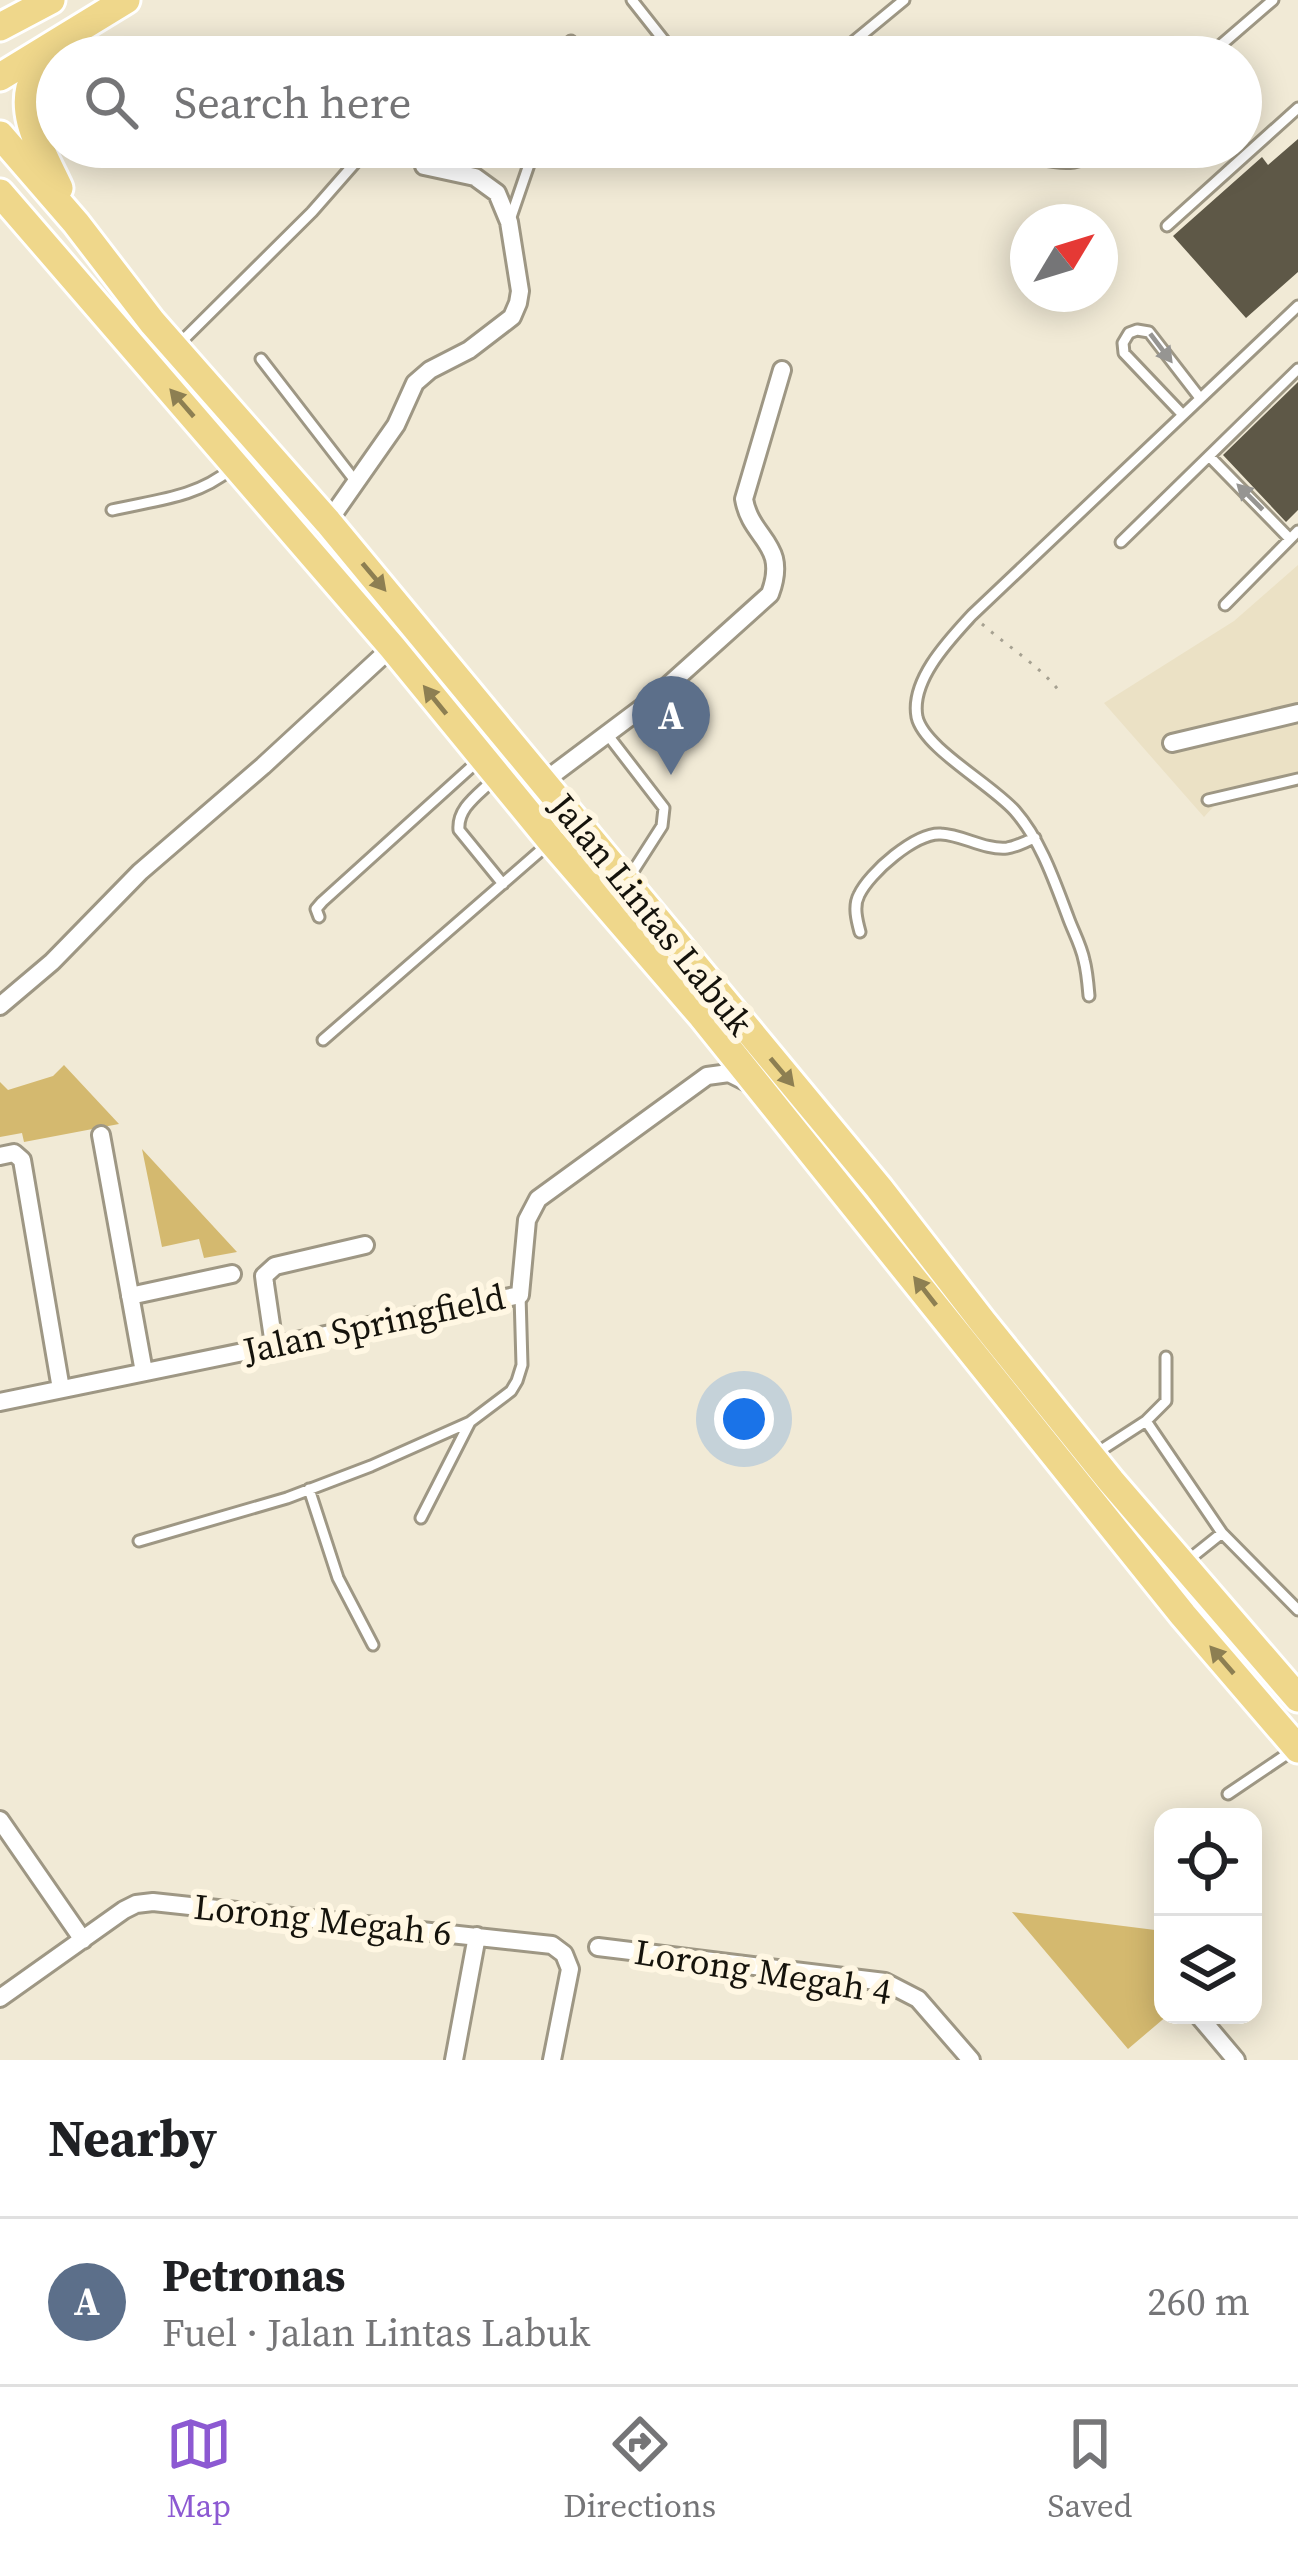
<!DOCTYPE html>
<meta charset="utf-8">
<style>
:root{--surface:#fff;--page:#f2f2f2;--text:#202124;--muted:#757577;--line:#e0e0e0;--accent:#8c59d2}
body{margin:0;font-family:"Source Serif 4",serif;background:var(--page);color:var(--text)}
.controls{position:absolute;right:36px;bottom:36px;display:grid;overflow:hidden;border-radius:24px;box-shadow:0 6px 30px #0003}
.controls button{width:108px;height:108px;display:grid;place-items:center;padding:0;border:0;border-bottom:3px solid var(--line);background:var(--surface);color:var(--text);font:60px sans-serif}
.compass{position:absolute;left:1010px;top:204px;width:108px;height:108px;border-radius:50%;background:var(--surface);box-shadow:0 6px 30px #0003;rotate:52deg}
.you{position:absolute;left:744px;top:1419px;width:42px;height:42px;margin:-30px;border:9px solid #fff;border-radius:50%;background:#1a73e8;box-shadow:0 0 0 18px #1a73e833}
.badge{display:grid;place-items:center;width:78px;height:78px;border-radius:50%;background:var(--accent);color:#fff;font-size:39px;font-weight:700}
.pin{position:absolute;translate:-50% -99px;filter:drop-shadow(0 3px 6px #0008)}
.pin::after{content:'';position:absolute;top:63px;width:42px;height:36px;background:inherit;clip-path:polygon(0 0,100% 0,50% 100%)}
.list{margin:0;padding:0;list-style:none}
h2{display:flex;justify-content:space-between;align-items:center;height:156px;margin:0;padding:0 48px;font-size:51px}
h2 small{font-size:39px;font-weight:400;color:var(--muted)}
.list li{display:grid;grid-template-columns:78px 1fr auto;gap:36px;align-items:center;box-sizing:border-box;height:168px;padding:0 48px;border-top:3px solid var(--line)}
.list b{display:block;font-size:45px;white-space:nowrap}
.list p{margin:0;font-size:39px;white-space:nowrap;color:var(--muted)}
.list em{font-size:39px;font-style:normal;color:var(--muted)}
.icon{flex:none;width:66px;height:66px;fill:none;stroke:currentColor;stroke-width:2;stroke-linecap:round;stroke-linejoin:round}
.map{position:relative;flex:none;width:1298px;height:2060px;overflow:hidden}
.search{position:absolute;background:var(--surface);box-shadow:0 6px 30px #0003;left:36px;right:36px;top:36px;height:132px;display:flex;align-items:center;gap:30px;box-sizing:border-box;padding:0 42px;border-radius:66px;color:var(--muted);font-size:45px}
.sheet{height:324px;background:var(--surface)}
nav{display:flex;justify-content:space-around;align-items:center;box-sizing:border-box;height:168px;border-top:3px solid var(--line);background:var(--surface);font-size:33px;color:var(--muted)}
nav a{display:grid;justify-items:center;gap:6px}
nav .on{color:var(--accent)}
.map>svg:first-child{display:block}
</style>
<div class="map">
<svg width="1298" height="2060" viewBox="0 0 1298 2060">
<rect width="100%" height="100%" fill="#f1ead6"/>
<!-- built -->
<path fill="#ebe1c5" d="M1298,565V787L1214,806L1204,817L1104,703L1234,621Z"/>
<!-- green -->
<path fill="#d4b96f" d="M64,1065L119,1124L24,1142L22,1133L0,1137V1082L8,1090L53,1076Z
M142,1149L237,1252L204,1258L199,1239L162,1247Z
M1012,1912L1163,1931V2015H1168L1128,2049Z"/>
<!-- building -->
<path fill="#5e5847" d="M1298,139V272L1246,318L1173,236L1262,157L1268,165Z
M1298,382V510L1286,522L1223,455Z"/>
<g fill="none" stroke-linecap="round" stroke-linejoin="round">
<defs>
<path id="lane" d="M632,0L677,57
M408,57L413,46
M566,57L571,41
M835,57L904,0
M1207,57L1273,0
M1041,159C1065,165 1084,165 1104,147
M511,217L535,147
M1167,226L1298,108
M179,344L312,212L369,147
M261,359L356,482
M1183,415L1124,353L1123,343L1129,333L1137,330L1149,332L1200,398
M1209,456L1290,539
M112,510C155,500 196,498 231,469
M1121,542L1298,369
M1225,605L1298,531
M607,734L664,808L662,826L628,879
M493,780C478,795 457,808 459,830L503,884
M1208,800L1298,779
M319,917L316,909L322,902L478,761
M860,932C857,921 853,906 859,895C869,873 916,832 941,834C963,835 984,850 1007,848C1016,847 1026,841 1035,838
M1089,996C1088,984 1087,971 1084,960C1081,945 1073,931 1068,917C1054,880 1041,841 1015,811C991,784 924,748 917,717C910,680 950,639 972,615L1298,306
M323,1040L547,845
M1146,1421L1222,1533L1187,1561
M1095,1454L1146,1421L1166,1401V1357
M309,1489L338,1578L373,1645
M421,1518L470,1422
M1222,1533L1298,1610
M139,1541L287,1498L371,1466L470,1422L511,1391L517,1381L522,1365L520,1295
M1228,1794L1293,1750"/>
<path id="street" d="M328,522L396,425L415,383L430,370L469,350L512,317L518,303L520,291L509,222L497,193L475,177L424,166
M1172,743L1298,713
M543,782L651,701L770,594C789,543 751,540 744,499L782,370
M0,1006L52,962L140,872L263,766L392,647
M101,1135L144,1372
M0,1156L14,1153L22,1160L61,1389
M130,1296L232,1274
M274,1345L265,1284L264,1276L275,1266L365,1245
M0,1402L520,1295L527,1220L538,1199L707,1076L729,1073L747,1082
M0,1820L83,1940
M598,1947L885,1982L918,1999L971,2060
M0,1998L124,1910L136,1904L153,1902L552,1945L564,1954L570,1969L552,2060
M1198,2015L1236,2060
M454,2060L477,1936"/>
<path id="primary" d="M0,27L51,0
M0,77L126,0
M0,135L76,223L152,322L328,522L879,1188L982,1321L1111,1481L1298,1698
M59,188C44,155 15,111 35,75C43,61 57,49 68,37
M0,193L392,647L551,841L702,1016L1183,1615L1298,1749"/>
</defs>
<!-- lane casing -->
<use href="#lane" stroke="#9e9784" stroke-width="15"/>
<!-- street casing -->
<use href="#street" stroke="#9e9784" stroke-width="22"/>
<!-- primary casing -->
<use href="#primary" stroke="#fff" stroke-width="33"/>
<!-- path -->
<path stroke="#a6a191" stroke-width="3" stroke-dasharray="3 9" stroke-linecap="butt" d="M982,624C1008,647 1039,665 1060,692"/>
<!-- lane -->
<use href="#lane" stroke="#fff" stroke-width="9"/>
<!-- street -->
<use href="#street" stroke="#fff" stroke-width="16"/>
<!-- primary -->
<use href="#primary" stroke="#efd78b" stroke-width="27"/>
</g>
<!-- one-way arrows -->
<defs><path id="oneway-solid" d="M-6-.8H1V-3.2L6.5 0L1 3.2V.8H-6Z" transform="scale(3)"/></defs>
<g fill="#969592">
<use href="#oneway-solid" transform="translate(1161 348) rotate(53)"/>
<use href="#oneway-solid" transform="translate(1250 497) rotate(-135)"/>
</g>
<g fill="#8d7f52">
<use href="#oneway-solid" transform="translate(182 403) rotate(-131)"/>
<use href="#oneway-solid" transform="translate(374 577) rotate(50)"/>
<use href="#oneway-solid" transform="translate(435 700) rotate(-129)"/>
<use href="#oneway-solid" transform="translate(782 1072) rotate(50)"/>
<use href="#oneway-solid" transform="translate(925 1291) rotate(-128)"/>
<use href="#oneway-solid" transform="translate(1222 1660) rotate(-131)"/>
</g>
<g text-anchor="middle" stroke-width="12" stroke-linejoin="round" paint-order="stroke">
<!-- street labels -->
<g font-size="36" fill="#15130c" stroke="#fff7e3">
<text transform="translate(652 914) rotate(51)" y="13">Jalan Lintas Labuk</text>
<text transform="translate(374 1323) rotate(-12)" y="13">Jalan Springfield</text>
<text transform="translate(323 1919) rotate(6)" y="13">Lorong Megah 6</text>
<text transform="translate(763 1971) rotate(9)" y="13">Lorong Megah 4</text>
</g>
</g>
</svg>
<div class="controls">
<button><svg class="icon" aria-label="locate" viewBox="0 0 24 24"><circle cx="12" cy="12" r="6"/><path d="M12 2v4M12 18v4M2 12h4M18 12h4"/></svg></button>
<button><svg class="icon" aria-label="layers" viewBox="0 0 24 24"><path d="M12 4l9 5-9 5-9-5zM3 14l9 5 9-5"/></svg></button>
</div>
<svg class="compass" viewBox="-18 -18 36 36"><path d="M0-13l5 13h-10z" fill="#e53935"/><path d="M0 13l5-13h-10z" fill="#757577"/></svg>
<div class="you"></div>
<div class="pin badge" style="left:671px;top:775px;background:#5c6f8a">A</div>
<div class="search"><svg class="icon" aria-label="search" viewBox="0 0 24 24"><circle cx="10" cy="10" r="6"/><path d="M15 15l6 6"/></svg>Search here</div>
</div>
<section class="sheet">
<h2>Nearby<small></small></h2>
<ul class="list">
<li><span class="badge" style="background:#5c6f8a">A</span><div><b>Petronas</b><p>Fuel · Jalan Lintas Labuk</p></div><em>260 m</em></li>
</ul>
</section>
<nav>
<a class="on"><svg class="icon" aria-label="map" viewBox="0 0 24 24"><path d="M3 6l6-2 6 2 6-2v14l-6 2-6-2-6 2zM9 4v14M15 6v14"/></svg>Map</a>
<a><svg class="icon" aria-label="directions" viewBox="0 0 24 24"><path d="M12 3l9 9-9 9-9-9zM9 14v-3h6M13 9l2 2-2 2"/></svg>Directions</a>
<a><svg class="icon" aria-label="saved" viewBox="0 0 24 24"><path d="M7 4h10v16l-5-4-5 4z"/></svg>Saved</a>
</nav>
